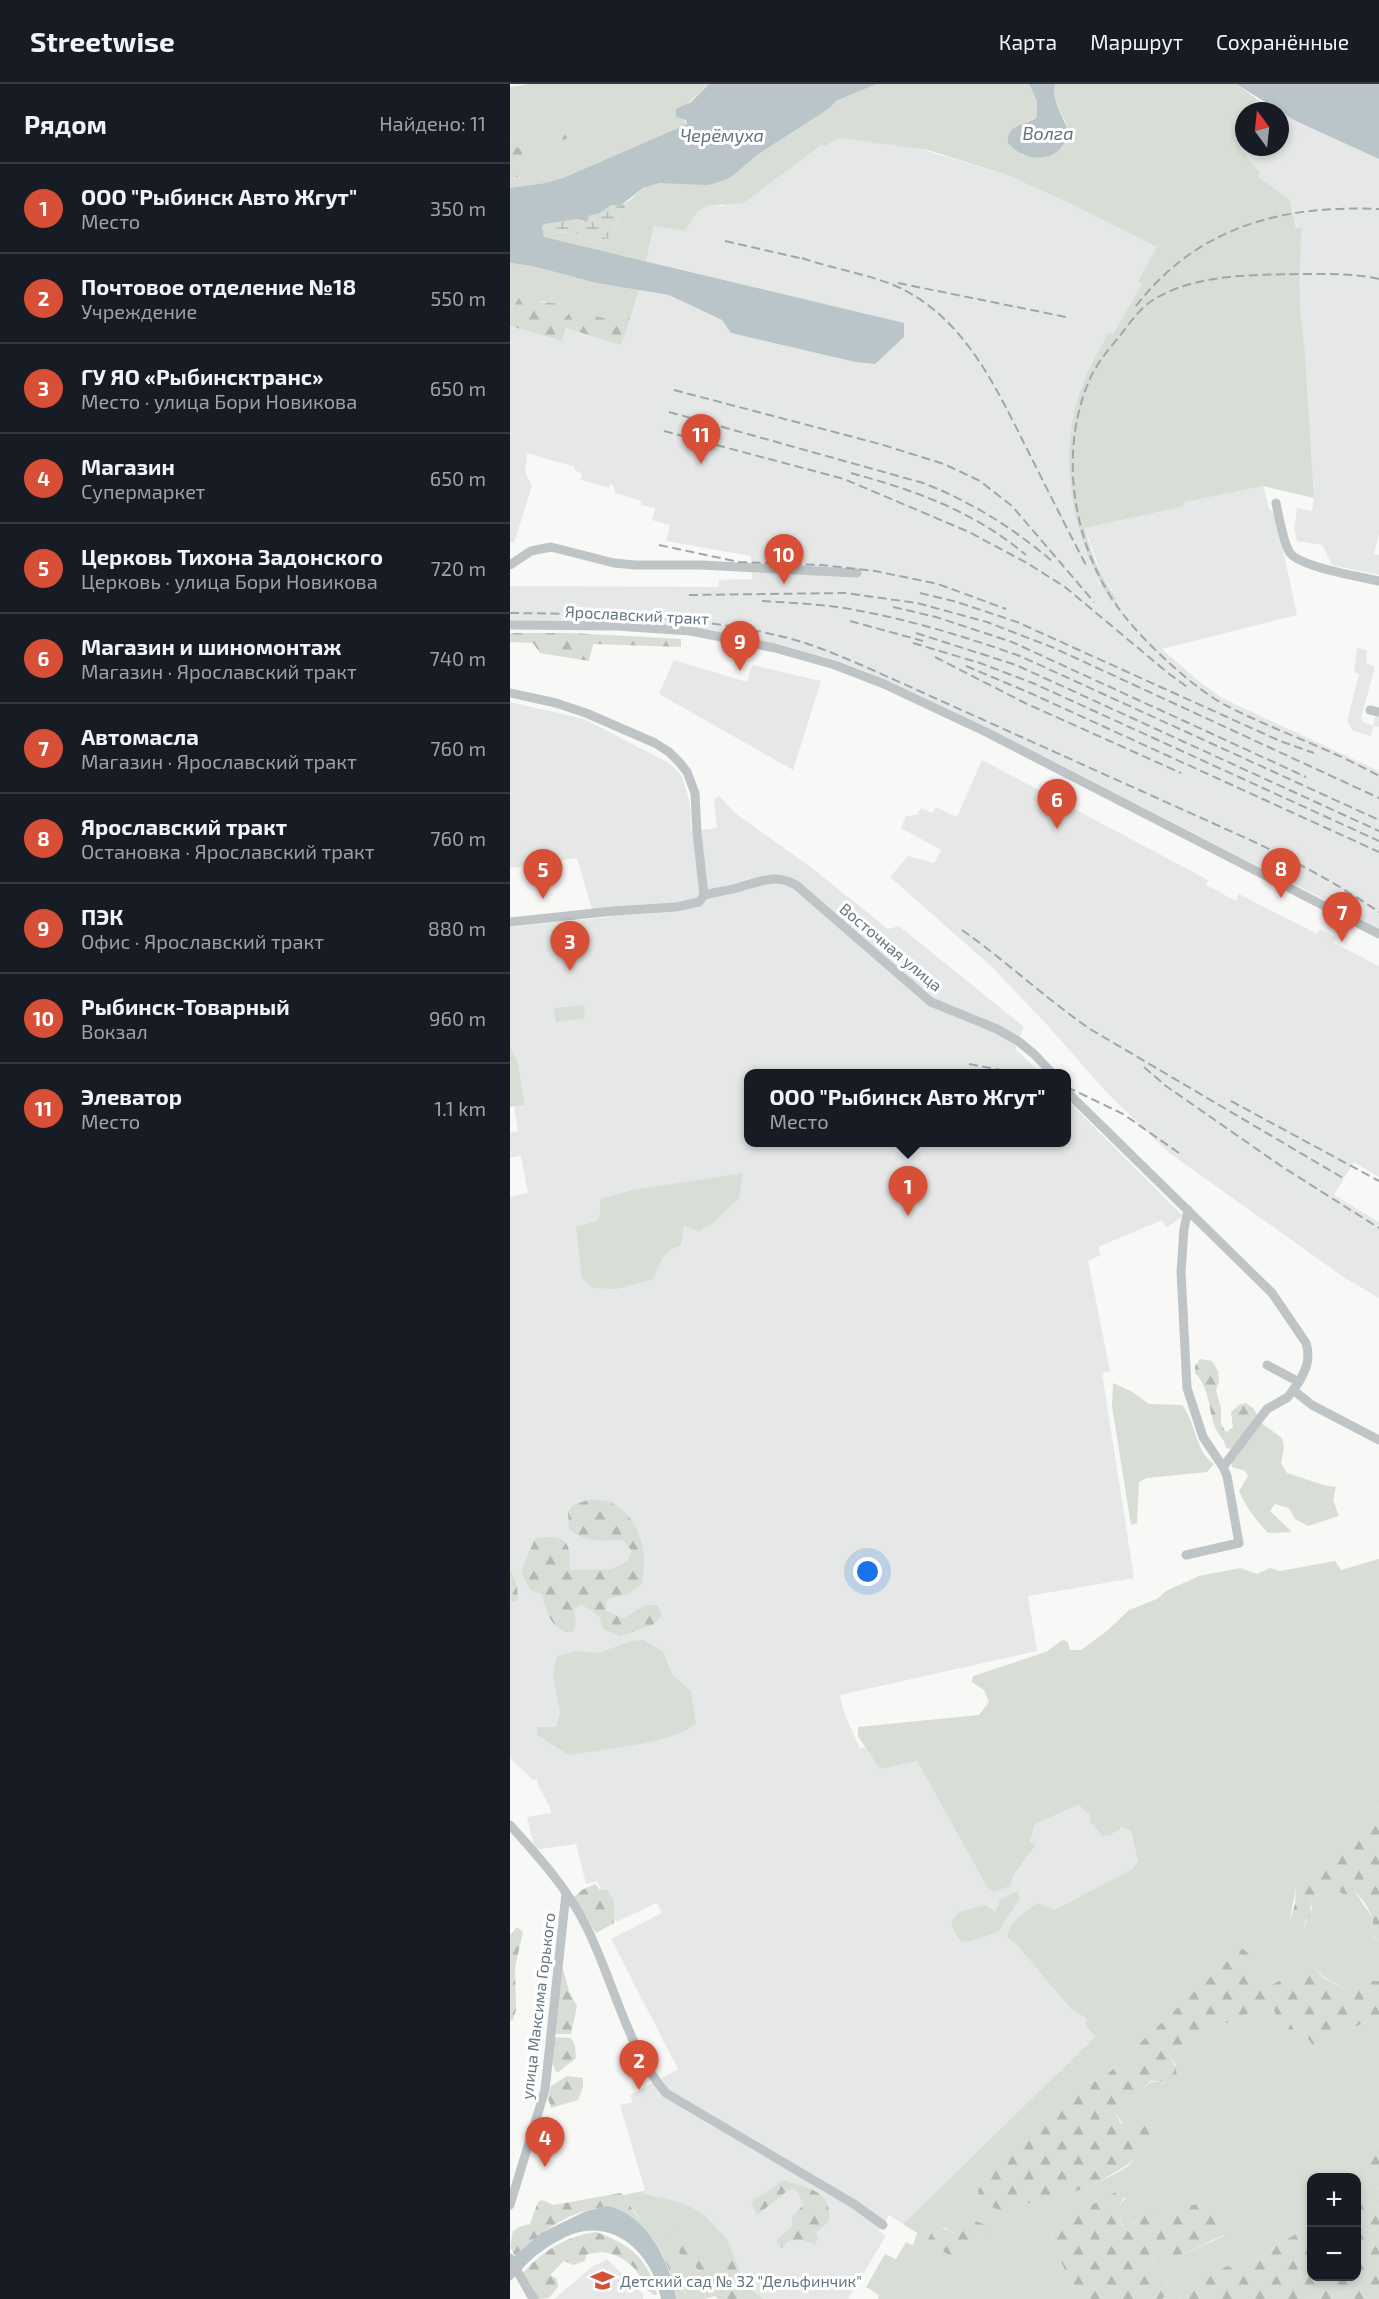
<!DOCTYPE html>
<html lang="ru">
<meta charset="utf-8">
<style>
:root{--surface:#171b24;--page:#20242c;--text:#f1f3f6;--muted:#9ea1a6;--line:#363941;--accent:#d74f36}
body{margin:0;font-family:"Exo 2",sans-serif;background:var(--page);color:var(--text)}
.controls{position:absolute;right:18px;bottom:18px;display:grid;overflow:hidden;border-radius:12px;box-shadow:0 3px 9px #0003}
.controls button{width:54px;height:54px;display:grid;place-items:center;padding:0;border:0;border-bottom:2px solid var(--line);background:var(--surface);color:var(--text);font:30px sans-serif}
.compass{position:absolute;left:725px;top:18px;width:54px;height:54px;border-radius:50%;background:var(--surface);box-shadow:0 3px 9px #0003;rotate:345deg}
.you{position:absolute;left:358px;top:1488px;width:21px;height:21px;margin:-15px;border:4px solid #fff;border-radius:50%;background:#1a73e8;box-shadow:0 0 0 9px #1a73e833}
.badge{display:grid;place-items:center;width:39px;height:39px;border-radius:50%;background:var(--accent);color:#fff;font-size:20px;font-weight:700}
.pin{position:absolute;translate:-50% -50px;filter:drop-shadow(0 2px 3px #0008)}
.pin::after{content:'';position:absolute;top:32px;width:21px;height:18px;background:inherit;clip-path:polygon(0 0,100% 0,50% 100%)}
.popup{position:absolute;left:234px;top:985px;width:327px;height:78px;box-sizing:border-box;display:grid;place-content:center;border-radius:12px;background:var(--surface);filter:drop-shadow(0 2px 4px #0005);font-size:20px;white-space:nowrap;color:var(--muted)}
.popup b{font-size:22px;color:var(--text)}
.popup::after{content:'';position:absolute;left:50%;top:100%;margin-left:-12px;border:12px solid transparent;border-top-color:var(--surface)}
.list{margin:0;padding:0;list-style:none}
h2{display:flex;justify-content:space-between;align-items:center;height:78px;margin:0;padding:0 24px;font-size:26px}
h2 small{font-size:20px;font-weight:400;color:var(--muted)}
.list li{display:grid;grid-template-columns:39px 1fr auto;gap:18px;align-items:center;box-sizing:border-box;height:90px;padding:0 24px;border-top:2px solid var(--line)}
.list b{display:block;font-size:22px;white-space:nowrap}
.list p{margin:0;font-size:20px;white-space:nowrap;color:var(--muted)}
.list em{font-size:20px;font-style:normal;color:var(--muted)}
.map{position:relative;flex:none;width:869px;height:2215px;overflow:hidden}
header{display:flex;align-items:center;gap:36px;box-sizing:border-box;height:84px;padding:0 30px;background:var(--surface);border-bottom:2px solid var(--line)}
header strong{font-size:28px}
nav{display:flex;gap:33px;margin-inline-start:auto;font-size:21px}
main{display:flex}
aside{flex:1;background:var(--surface)}
.map>svg:first-child{display:block}
</style>
<header>
<strong>Streetwise</strong>
<nav><a>Карта</a><a>Маршрут</a><a>Сохранённые</a></nav>
</header>
<main>
<aside>
<h2>Рядом<small>Найдено: 11</small></h2>
<ul class="list">
<li><span class="badge">1</span><div><b>ООО &quot;Рыбинск Авто Жгут&quot;</b><p>Место</p></div><em>350 m</em></li>
<li><span class="badge">2</span><div><b>Почтовое отделение №18</b><p>Учреждение</p></div><em>550 m</em></li>
<li><span class="badge">3</span><div><b>ГУ ЯО «Рыбинсктранс»</b><p>Место · улица Бори Новикова</p></div><em>650 m</em></li>
<li><span class="badge">4</span><div><b>Магазин</b><p>Супермаркет</p></div><em>650 m</em></li>
<li><span class="badge">5</span><div><b>Церковь Тихона Задонского</b><p>Церковь · улица Бори Новикова</p></div><em>720 m</em></li>
<li><span class="badge">6</span><div><b>Магазин и шиномонтаж</b><p>Магазин · Ярославский тракт</p></div><em>740 m</em></li>
<li><span class="badge">7</span><div><b>Автомасла</b><p>Магазин · Ярославский тракт</p></div><em>760 m</em></li>
<li><span class="badge">8</span><div><b>Ярославский тракт</b><p>Остановка · Ярославский тракт</p></div><em>760 m</em></li>
<li><span class="badge">9</span><div><b>ПЭК</b><p>Офис · Ярославский тракт</p></div><em>880 m</em></li>
<li><span class="badge">10</span><div><b>Рыбинск-Товарный</b><p>Вокзал</p></div><em>960 m</em></li>
<li><span class="badge">11</span><div><b>Элеватор</b><p>Место</p></div><em>1.1 km</em></li>
</ul>
</aside>
<div class="map">
<svg width="869" height="2215" viewBox="0 0 869 2215">
<defs>
<pattern id="forest-firs" width="22" height="20" patternUnits="userSpaceOnUse" patternTransform="scale(1.5)"><rect width="22" height="20" fill="#d8ddd5"/><path d="M5 1l3.5 6h-7zM16 11l3.5 6h-7z" fill="#b3b8b2"/></pattern>
<pattern id="wetland-marsh" width="20" height="14" patternUnits="userSpaceOnUse" patternTransform="scale(1.5)"><rect width="20" height="14" fill="#d8ddd5"/><path d="M1 5h8M5 5V1M11 12h8M15 12V8" fill="none" stroke="#b3b8b2"/></pattern>
</defs>
<rect width="100%" height="100%" fill="#f8f8f6"/>
<!-- built -->
<path fill="#e6e8e7" d="M747,15L768,27H741Z
M770,28L869,75V449L864,470L869,471V491L822,481L812,461L787,457L784,445L787,424L802,427L804,414L795,267L791,243L789,186L792,144L787,143L779,118L748,93L750,88L731,68L730,62L731,46L734,40V63H770Z
M330,54L404,63L497,91L559,119L648,163L629,197L632,200L603,250L599,248L580,283L571,304L561,351L560,398L589,499L607,514L591,489L575,444L672,423L675,418L753,401L759,425L765,429L787,531L652,565L691,599L712,614L869,687V846L825,821L477,644L355,587L326,576L272,561L183,543L0,538V502L208,503L209,496L242,495L241,472L156,457L160,441L142,436L145,424L131,421L132,417L105,409L103,401L100,400L99,404L71,396L72,390L65,386V383L17,369L15,388L22,402L4,459L0,458V242L52,257L56,244L111,260L122,231L129,206L159,211L212,236L221,249L345,278L365,280L393,239L136,177L144,141L175,147L188,127L197,122H213L311,61L315,62Z
M847,564L857,566L856,579L865,583L851,634L853,638L863,642L866,630L869,631V643L864,642L860,652L842,646L837,637L849,590L844,588Z
M164,576L237,598L242,581L311,597L283,686L149,610Z
M0,618L74,635L157,678L168,687L173,695L180,720L181,747L207,744L204,716L209,712L226,730L298,781L378,845L389,842L514,943L505,965L526,984L525,990H239V1058H557V1016L673,1132L656,1144L652,1136L588,1163L591,1171L578,1177L600,1287L592,1289L624,1494L518,1512L527,1567L330,1611L334,1628L350,1665L356,1663L370,1684L407,1677L477,1803L484,1808L500,1802L503,1792L526,1763L520,1757L525,1740L570,1721L601,1751L612,1743L622,1746L628,1777L624,1785L544,1826L497,1854L507,1861L560,1924L577,1935L575,1941L585,1953L393,2140L379,2131L369,2147L376,2152L338,2215H254L245,2211L230,2192L218,2156L181,2123L163,2116L134,2110L133,2107L135,2106L110,2021L123,2018L120,2011L168,1985L101,1855L152,1829L147,1819L106,1838L87,1797L76,1800L66,1760L25,1766L17,1733L41,1729L40,1724L28,1701L27,1695L23,1696L0,1674V1113L18,1109L11,1072L0,1074V1049L8,1047L4,1023L15,1021L8,979L0,961V843L101,833L100,824L82,825L67,774L0,784Z
M472,676L698,796L696,801L726,817L729,810L807,850L810,845L827,854L824,859L869,882V1093L844,1078L824,1111L869,1138V1214L835,1194L658,1068L596,1008L539,943L482,883L380,793L398,772L424,779L431,766L391,744L396,732L407,731L411,724L422,729L426,723L447,733Z
M97,2175L133,2210V2215H44L82,2183Z"/>
<!-- grass -->
<path fill="#d8ddd5" fill-rule="evenodd" d="M20,0H199L177,20L173,34L177,40L53,94L35,99L0,104V95L10,94L0,57V3Z
M367,0H519L527,17V33L510,41L512,71L532,73L556,39C550,26 542,15 545,0H726L747,15L741,27H734C734,64 720,56 750,88L748,93L779,115L786,143L792,144C789,185 788,226 795,267L804,414L753,402L675,418L672,423L575,444C580,469 592,495 607,515L601,518C562,454 546,374 572,302C579,283 589,266 599,248L603,250L632,200L628,198L647,163L559,119L497,91L418,66L330,54L315,62L311,61L233,119L197,122L188,127L175,147L144,142L136,177L34,154L32,142L35,140L39,151C54,145 76,151 91,155L103,145L110,130L120,116L133,104L150,99L224,91L247,71L320,24L326,17Z
M0,179L22,182L86,199L129,206L120,236L116,230L111,231L108,236L58,231L53,237L47,236L40,220L33,217L0,223Z
M74,921L75,934L46,938L44,924Z
M0,961L8,979L15,1021L0,1023Z
M233,1089L229,1114L204,1138L189,1147L174,1142L171,1161C153,1167 149,1179 143,1195L107,1205L82,1204L72,1194L66,1143L87,1137L90,1130V1115L123,1106Z
M603,1299L621,1307L639,1320L672,1321C686,1338 685,1368 704,1380L697,1388L637,1394L629,1398L627,1439L621,1441L602,1322Z
M750,1338L772,1354L774,1363L771,1379L777,1389L817,1402L826,1403L823,1416L829,1432L798,1442L785,1435L779,1424L765,1420L760,1427L782,1448L758,1449C746,1436 736,1423 729,1407L738,1392L735,1387L722,1383L721,1376Z
M869,1475V1722L786,1801C785,1813 781,1825 780,1837L797,1845L794,1843L802,1825L800,1817L802,1813L825,1805L845,1808L862,1833L864,1853L869,1857V1897H859L839,1907L812,1892L802,1880L752,1906L747,1903L744,1896L626,1979L613,1978L589,1997L577,1999L511,2119L530,2120L549,2115L603,2091L618,2082L633,2065C624,2052 612,2041 605,2028C607,2016 622,2012 632,2009C639,1997 641,1996 654,1999L666,1981L658,1969L706,1941L723,1938L747,1924L749,1918L758,1916L788,1969L796,1968L770,1922L783,1920L790,1928L793,1948L804,1963L869,1931V2061L851,2075L869,2105V2124L862,2117L847,2118L846,2094H802L801,2141L769,2160L729,2187L671,2210L669,2215H652L659,2209L655,2191L645,2184L642,2178L646,2174H664L714,2152L692,2118L684,2122L667,2124L656,2131L624,2138L621,2147L613,2144L609,2122L616,2113L561,2132L546,2140L541,2157L569,2215H368L369,2211L356,2203L375,2170L386,2175L396,2158L403,2161L407,2149L393,2140L585,1953L575,1941L577,1935L560,1924L507,1861L497,1854C498,1838 515,1828 528,1819L544,1826L623,1785L628,1777L621,1746L612,1743L601,1751L593,1752L581,1739L580,1731L569,1721L525,1740L520,1757L526,1762L503,1792L500,1802L484,1808L477,1803L407,1677L370,1685L348,1652V1643L469,1631L479,1618L474,1606L462,1598L463,1592L536,1568L552,1556L558,1558L560,1566H571L597,1547L619,1526L647,1515L656,1507L689,1492L730,1484L747,1490L760,1484L770,1487L825,1477L831,1486ZM455,2136H463L444,2173L433,2143L446,2150L455,2146L452,2138Z
M134,1556L153,1568L162,1590L181,1608L186,1640C162,1660 91,1665 59,1671L27,1651V1643H46L50,1629L43,1590L47,1572L68,1567L88,1569L122,1557Z
M507,1807L510,1814L488,1848L461,1857L452,1858L446,1851L441,1838L449,1828L476,1821L485,1828L490,1816Z
M133,2107L134,2110L163,2116L181,2123L195,2132L218,2156L233,2198C242,2202 244,2211 254,2215H232L228,2209L234,2203L223,2177L216,2188L208,2191L183,2153L155,2145L172,2173L179,2176L190,2189L189,2193L201,2208L194,2215H176C170,2167 135,2149 114,2111Z"/>
<!-- forest -->
<path fill="url(#forest-firs)" d="M53,48L57,53L52,63L37,59V49Z
M0,57L2,61L23,70C19,86 18,93 0,95Z
M9,214C18,215 39,220 45,219L49,227L47,236L52,237C63,227 61,223 78,222L88,233L108,236L111,231L117,230L120,236L111,261L56,244L52,257L0,242V223H3Z
M0,549H61L171,555V563L83,560L79,577L30,569L23,559L0,558Z
M690,1275L702,1277L708,1287L709,1297L706,1306L711,1325V1340L716,1348L723,1344L721,1328L729,1321L736,1319L743,1324L747,1331L722,1365L716,1364C715,1355 708,1351 705,1343C698,1324 700,1304 685,1289V1282Z
M81,1415C88,1416 98,1416 104,1420C132,1438 139,1470 131,1501L116,1511L97,1515L96,1527L114,1534L135,1521H148L152,1531L143,1541L110,1552L93,1545L89,1532L71,1520L64,1525L66,1539L63,1548C44,1549 35,1529 33,1511L20,1506L11,1487L25,1455C37,1452 56,1450 59,1466C60,1472 59,1480 60,1486L102,1485L117,1478L122,1467L113,1456C89,1456 79,1460 59,1445L58,1428L63,1421Z
M0,1484L7,1502L8,1516L1,1518Z
M869,1722V1857C857,1847 865,1845 862,1834C860,1826 852,1814 845,1808L838,1811L831,1809L829,1805H826L802,1813L800,1817L801,1831L795,1838L794,1843L797,1845L804,1842L808,1849L806,1856L801,1860L791,1855L780,1837L785,1820L786,1801Z
M85,1800L89,1805L98,1807L104,1816V1839L86,1849L64,1813L72,1806Z
M7,1843L13,1848L5,1883L6,1926L3,1936L0,1937V1851Z
M733,1865C746,1872 742,1891 747,1903L752,1906L802,1880L812,1893L839,1907L859,1897H869V1931L804,1963L793,1948L791,1941L790,1928L783,1920L771,1922L796,1968L794,1971L788,1970L758,1916L749,1918L747,1924L723,1938L706,1941L658,1969C664,1979 675,1995 655,1998C651,1999 645,1996 641,1997C637,1999 634,2005 632,2009C622,2012 607,2016 605,2028L610,2039L615,2041L635,2032L644,2041C643,2075 592,2096 565,2108C555,2113 542,2120 530,2120C523,2120 518,2119 511,2119L509,2127C495,2131 479,2123 469,2114L468,2106L496,2074L577,1999C582,1998 587,1998 592,1995C603,1987 611,1972 626,1979L632,1974L628,1966L629,1960L729,1866Z
M49,1885H53L59,1907L67,1922L61,1950H46L43,1943Z
M42,1953L61,1954L65,1961L66,1974L47,1989L41,1977Z
M57,1992L73,1994V2003L68,2016L41,2024L38,2014L41,2002Z
M869,2061V2105L851,2075Z
M274,2096C297,2105 323,2105 319,2138L306,2148L308,2155L305,2161C295,2155 289,2155 278,2157L272,2164L266,2157L282,2142V2133L294,2120L285,2105L277,2107L247,2131L241,2118Z
M606,2108L616,2109L609,2122C612,2130 610,2137 613,2144L620,2147C626,2134 632,2128 645,2123L652,2131C659,2131 660,2128 665,2125C679,2119 686,2126 696,2111L700,2112C708,2124 719,2137 714,2151L664,2174H645L642,2178L645,2184L655,2191L659,2209L652,2215H569L541,2157L546,2140Z
M110,2109L114,2111L124,2128L154,2161L169,2186L176,2215H166C162,2179 139,2135 102,2126C98,2125 93,2123 89,2124C56,2128 28,2151 5,2172L0,2163L3,2147L9,2143L20,2140L28,2118L32,2116L44,2121Z
M862,2117L869,2124V2215H669L671,2210L717,2182L729,2187L769,2160L801,2141L802,2192H846L847,2118Z
M149,2125L183,2153L208,2190L216,2188L218,2177H223L234,2203L228,2209L232,2215H208L205,2212L194,2215L200,2208L193,2201L188,2193L190,2188L179,2176L172,2173L155,2145L147,2142L144,2134Z
M455,2136H463L478,2142L481,2155L444,2174L421,2160L418,2156C424,2140 434,2144 446,2150L454,2146L452,2138Z
M86,2148C121,2161 137,2173 147,2210L144,2211L137,2206V2200C132,2196 129,2190 125,2185C111,2171 95,2164 76,2171L75,2177L63,2181L54,2177L40,2191L47,2195L48,2203L39,2214L28,2215L13,2189C32,2167 57,2152 86,2148Z"/>
<!-- wetland -->
<path fill="url(#wetland-marsh)" d="M120,116L110,130L98,154L94,155C76,154 56,144 39,151L35,140L69,135L73,138L79,132L90,129L101,121L110,122Z"/>
<!-- water -->
<path fill="#b9c5c9" d="M199,0H367L326,17L320,24L247,71L224,91L215,96L198,101L150,99L133,104L110,122L101,121L90,129L79,132L77,138L68,135L35,140L32,142L34,153L394,239V253L365,280L345,278L221,249L212,236L159,211L86,199L22,182L0,179V104L35,99L53,94L177,40L176,36L166,33V25L181,18Z
M519,0H545C541,18 554,31 558,49C551,80 516,80 498,59C496,40 515,42 527,33V17Z
M726,0H869V75L786,37Z
M98,2122C137,2131 161,2179 166,2215H151C142,2167 99,2128 50,2156C40,2161 28,2169 20,2177C13,2183 8,2191 0,2197V2176L31,2149L76,2127Z"/>
<g fill="none" stroke-linecap="round" stroke-linejoin="round">
<!-- minor -->
<path stroke="#bfc4c7" stroke-width="9" d="M766,419C769,433 773,458 780,469C790,483 851,493 869,497
M0,481L21,467L41,463L104,479L125,481H191L347,489
M0,541L107,542L181,547L265,564L325,581L374,600L476,648L869,850
M0,609L46,619L76,629L145,659L159,668L170,679L177,688L185,709L187,749L194,811L189,818L166,823L104,827L0,838
M860,626L869,628
M194,811C205,808 216,807 227,804C249,798 264,789 286,801L421,918L487,945L508,957L524,970L543,990
M557,1008L762,1209L796,1259C801,1275 796,1285 789,1298
M757,1281L789,1298L783,1306L802,1321L869,1356
M713,1383L757,1325L778,1313L783,1306
M676,1471L729,1459L717,1392L713,1383L693,1353L677,1304L671,1188L674,1145L678,1126
M0,1741C27,1771 57,1804 75,1840C102,1892 117,1965 156,2009L344,2120L373,2141
M0,2121L35,2006L56,1809
M0,2174L23,2215"/>
<!-- rail -->
<path stroke="#9fa7ac" stroke-width="2" stroke-dasharray="9 4.5" stroke-linecap="butt" d="M215,157L298,176
M292,174C323,185 359,190 388,203C456,235 486,304 518,367C537,405 556,443 576,481
M869,195C842,189 816,190 788,190C740,191 685,190 643,216C629,225 619,240 609,253C596,268 584,283 577,302C548,375 565,467 612,529C635,559 684,605 717,622C766,647 821,665 869,692
M388,199L556,233
M626,222C688,142 772,121 869,125
M164,306L370,360L434,380L470,397L502,422L584,518
M159,328L413,399C460,417 505,445 543,478
M154,347L334,395L459,448L517,479L555,503L658,589L680,605
M341,389C407,407 463,427 516,471
M149,461L229,478L312,481L365,487L428,500L496,525
M410,509L447,518L507,538L770,657L804,669
M179,511L335,509L407,519L477,538L544,564L869,714
M252,517C283,519 314,520 345,526C401,536 456,553 510,572L869,736
M383,523L426,533L502,558L796,693
M0,529C93,530 187,531 278,554C305,561 330,572 356,583L738,755C783,776 828,800 869,828
M340,537L413,557
M406,549L506,581L869,747
M403,559L470,579L525,600L869,757
M425,573L515,619L671,689
M456,582L520,609L869,768
M452,846C496,877 535,914 580,945L833,1094
M459,980L511,990
M634,983L656,1002L771,1082L869,1144
M557,1003L613,1030L669,1069
M721,1017L869,1097"/>
</g>
<!-- icons -->
<defs>
<symbol id="school-bare" viewBox="-9 -9 18 18"><path d="M0-5L7-2L0 1L-7-2ZM-4 1L0 2.5L4 1V4Q0 6-4 4Z" fill="#d74f36" stroke="#fff" stroke-width="2.5" paint-order="stroke"/></symbol>
</defs>
<g fill-rule="evenodd">
<use href="#school-bare" x="76" y="2180" width="33" height="33"/>
</g>
<g text-anchor="middle" stroke-width="6" stroke-linejoin="round" paint-order="stroke">
<!-- street labels -->
<g font-size="16" fill="#65767f" stroke="#fff">
<text transform="translate(127 531) rotate(3)" y="6">Ярославский тракт</text>
<text transform="translate(381 863) rotate(40)" y="6">Восточная улица</text>
<text transform="translate(28 1922) rotate(-83)" y="6">улица Максима Горького</text>
</g>
<!-- poi labels -->
<g font-size="16" fill="#65767f" stroke="#fff" text-anchor="start">
<text x="110" y="2203">Детский сад № 32 "Дельфинчик"</text>
</g>
<!-- water labels -->
<g font-size="18" font-style="italic" fill="#607479" stroke="#fff">
<text x="538" y="56">Волга</text>
<text x="212" y="58">Черёмуха</text>
</g>
</g>
</svg>
<div class="controls">
<button>+</button>
<button>−</button>
</div>
<svg class="compass" viewBox="-18 -18 36 36"><path d="M0-13l5 13h-10z" fill="#e53935"/><path d="M0 13l5-13h-10z" fill="#9ea1a6"/></svg>
<div class="you"></div>
<div class="pin badge" style="left:398px;top:1132px">1</div>
<div class="popup"><b>ООО &quot;Рыбинск Авто Жгут&quot;</b>Место</div>
<div class="pin badge" style="left:129px;top:2006px">2</div>
<div class="pin badge" style="left:60px;top:887px">3</div>
<div class="pin badge" style="left:35px;top:2083px">4</div>
<div class="pin badge" style="left:33px;top:815px">5</div>
<div class="pin badge" style="left:547px;top:745px">6</div>
<div class="pin badge" style="left:832px;top:858px">7</div>
<div class="pin badge" style="left:771px;top:814px">8</div>
<div class="pin badge" style="left:230px;top:587px">9</div>
<div class="pin badge" style="left:274px;top:500px">10</div>
<div class="pin badge" style="left:191px;top:380px">11</div>
</div>
</main>
